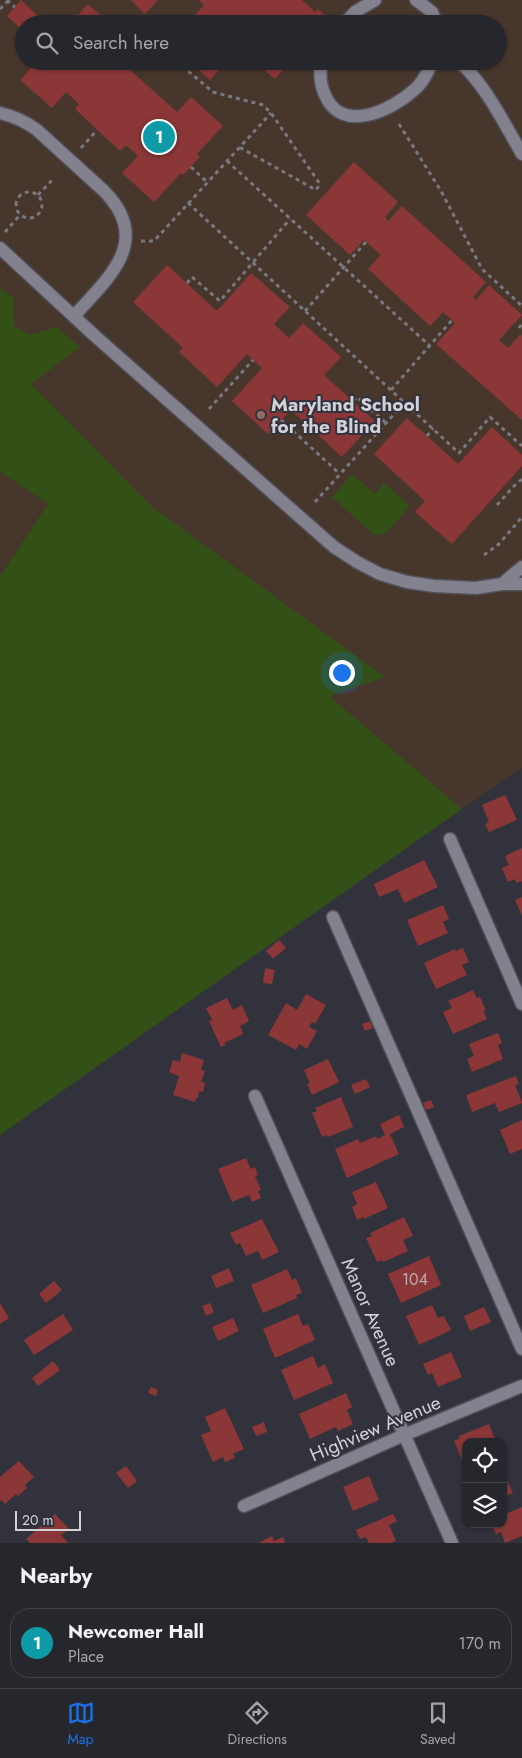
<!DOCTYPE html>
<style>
:root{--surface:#26262d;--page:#323239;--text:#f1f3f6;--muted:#a4a5aa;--line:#424349;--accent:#1a73e8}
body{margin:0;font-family:Jost,sans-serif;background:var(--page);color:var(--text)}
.controls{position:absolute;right:15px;bottom:15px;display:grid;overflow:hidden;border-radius:10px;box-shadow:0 1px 4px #0004}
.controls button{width:45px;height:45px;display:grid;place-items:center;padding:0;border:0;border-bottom:1px solid var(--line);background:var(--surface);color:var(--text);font:25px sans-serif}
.scale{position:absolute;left:15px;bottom:12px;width:66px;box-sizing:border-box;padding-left:5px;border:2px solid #d1d1d8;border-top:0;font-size:14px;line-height:18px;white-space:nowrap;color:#d1d1d8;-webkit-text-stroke:4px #32323c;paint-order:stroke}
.you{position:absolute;left:341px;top:672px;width:18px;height:18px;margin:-12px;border:4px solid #fff;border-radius:50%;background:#1a73e8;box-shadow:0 0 0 8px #1a73e833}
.badge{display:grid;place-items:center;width:32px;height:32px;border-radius:50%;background:var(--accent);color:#fff;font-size:16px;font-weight:700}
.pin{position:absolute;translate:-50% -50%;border:2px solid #fff;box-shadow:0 1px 5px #0006}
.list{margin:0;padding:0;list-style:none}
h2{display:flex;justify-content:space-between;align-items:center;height:65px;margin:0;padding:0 20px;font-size:21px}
h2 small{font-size:16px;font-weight:400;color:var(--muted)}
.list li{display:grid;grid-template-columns:32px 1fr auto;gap:15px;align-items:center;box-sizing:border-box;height:70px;margin:0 10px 10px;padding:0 10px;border:1px solid var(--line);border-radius:20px}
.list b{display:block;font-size:19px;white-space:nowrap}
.list p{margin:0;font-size:16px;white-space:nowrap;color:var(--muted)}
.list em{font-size:16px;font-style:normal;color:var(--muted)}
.icon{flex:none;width:28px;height:28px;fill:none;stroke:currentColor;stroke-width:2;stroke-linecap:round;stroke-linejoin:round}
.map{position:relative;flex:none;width:522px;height:1543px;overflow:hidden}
.search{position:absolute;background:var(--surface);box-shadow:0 1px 4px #0004;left:15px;right:15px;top:15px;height:55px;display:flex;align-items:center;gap:12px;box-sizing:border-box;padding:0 18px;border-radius:28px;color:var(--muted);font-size:19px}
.sheet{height:145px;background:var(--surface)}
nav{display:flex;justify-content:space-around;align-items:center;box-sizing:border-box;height:70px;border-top:1px solid var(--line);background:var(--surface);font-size:14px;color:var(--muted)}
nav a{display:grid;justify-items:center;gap:2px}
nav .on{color:var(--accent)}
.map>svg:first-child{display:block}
</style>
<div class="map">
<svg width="522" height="1543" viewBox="0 0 522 1543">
<rect width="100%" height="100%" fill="#32323c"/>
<!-- education -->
<path fill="#47362c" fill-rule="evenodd" d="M0,0H522V768L425,834L0,1135ZM24,24H498V61H24Z"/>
<!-- green -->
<path fill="#335117" d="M0,288L13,297L14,326L30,335L57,327L80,347L31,384L151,506L385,677L329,696L462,809L0,1135V576L48,504L0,472Z
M352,474L375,494L384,483L410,506L386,533L374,535L332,497Z"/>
<!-- building -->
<path fill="#8b3737" d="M21,0L47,24H24V32L7,16Z
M131,0H158L145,14Z
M199,0H302L315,12L318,9L330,19L326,24H187L204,5Z
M88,4L110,24H70Z
M37,61H120L177,112L191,97L223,126L197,154L200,157L183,175L181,173L154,202L122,173L138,156L126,145L120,151L75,109L79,104L66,92L52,108L20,80Z
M189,61H227L210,80Z
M261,61H291L275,79L264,70L267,67Z
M354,162L398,202L385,217L388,221L402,206L486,282L473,297L476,300L489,285L522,315L499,340L508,348L520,335L522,336V420L436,344L455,323L443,312L430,326L368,269L381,255L364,240L350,255L306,215Z
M167,265L217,311L251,273L290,307L274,324L289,338L303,323L341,357L324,375L375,421L342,457L291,410L268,434L232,401L262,368L247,354L217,387L179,352L183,348L133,302Z
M407,418L458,464L492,427L522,455V466L452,544L415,512L425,501L374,454Z
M505,795L517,820L489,832L485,824L489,822L482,805Z
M522,848V881L516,883L515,879L508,882L502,868L509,865L505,856Z
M424,860L438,887L404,903L398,889L379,897L374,884Z
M522,897V916L515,900Z
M443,905L449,919L443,922L448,933L418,946L407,920Z
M279,940L286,948L273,959L266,951Z
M463,948L469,962L462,965L467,975L436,989L424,963L455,949L456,951Z
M265,968L275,970L272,984L263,983Z
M473,990L477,998L480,997L486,1010L483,1011L487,1019L453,1034L443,1012L452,1008L448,1001Z
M306,994L326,1005L315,1024L312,1022L309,1027L317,1031L307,1049L299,1044L296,1050L268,1035L286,1003L297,1010Z
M227,998L233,1010L242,1005L249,1021L240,1026L243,1034L224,1043L226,1045L221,1047L209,1021L212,1020L206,1008Z
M370,1021L373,1028L365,1031L362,1024Z
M498,1033L502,1043L498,1045L503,1059L472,1072L467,1059L474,1056L469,1044Z
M182,1053L204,1060L201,1070L205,1071L201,1082L205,1083L203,1092L199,1091L198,1098H196L195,1102L173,1095L179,1076L169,1072L173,1060L180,1062Z
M328,1059L339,1082L312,1095L307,1084L310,1083L304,1070Z
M516,1076L519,1084L515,1085L522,1103L499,1112L495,1103L472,1112L466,1095Z
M366,1079L370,1087L355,1094L351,1085Z
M341,1097L353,1127L328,1137L327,1135L322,1137L312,1113L317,1111L315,1108Z
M431,1100L434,1107L426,1110L423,1103Z
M399,1115L404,1127L390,1134L399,1154L347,1178L335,1149L358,1139L360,1143L376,1136L377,1139L385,1135L380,1124Z
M522,1120V1149L510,1154L500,1130Z
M246,1158L251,1169L255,1167L258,1175L255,1176L261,1190L258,1191L261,1198L252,1202L249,1195L232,1202L218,1169Z
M376,1182L388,1208L364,1219V1217L357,1220L352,1207L357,1204L352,1192Z
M404,1217L413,1236L403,1240L408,1251L383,1262L382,1260L377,1262L366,1238L372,1236L370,1233Z
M262,1219L279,1252L262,1260L258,1251L246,1256L240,1243L236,1245L230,1233Z
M429,1256L441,1285L401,1303L388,1274Z
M229,1268L234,1281L216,1288L211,1276Z
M287,1269L292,1280L296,1278L302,1293L296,1295L297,1298L263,1313L251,1285Z
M54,1281L62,1290L46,1303L39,1294Z
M0,1303L9,1318L0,1324Z
M210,1303L214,1312L206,1316L202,1306Z
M432,1305L438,1318L444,1316L451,1330L419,1345L406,1316Z
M484,1307L491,1322L470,1331L464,1316Z
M63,1314L73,1330L34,1355L24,1340Z
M298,1314L303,1326L308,1324L315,1340L275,1358L263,1329Z
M233,1318L239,1331L218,1341L212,1327Z
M451,1352L462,1377L438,1387L432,1373L428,1375L423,1364Z
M313,1356L318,1368L325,1364L333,1383L294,1400L281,1370Z
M53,1361L60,1370L38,1386L32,1378Z
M151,1387L158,1390L156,1396L148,1393Z
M346,1393L352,1407L347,1410L353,1424L338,1431L336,1427L310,1439L299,1414Z
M225,1408L244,1449L233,1454L235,1458L225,1462L223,1457L213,1462L201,1435L211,1431L205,1417Z
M264,1422L267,1432L256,1436L252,1427Z
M489,1424L496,1442H466V1461L463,1462L454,1441L460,1438L459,1436Z
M19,1461L34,1477L25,1485L27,1488L18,1496L16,1494L5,1504L1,1500L0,1501V1477Z
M126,1466L137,1481L128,1488L116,1473Z
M503,1472L513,1493L503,1497Z
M369,1476L379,1500L353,1511L343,1487Z
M522,1507V1536L505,1543L501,1532L496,1534L491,1524H503V1515Z
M55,1514L69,1529L61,1535L68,1543H30L26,1539Z
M393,1514L397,1521L389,1525L396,1541L391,1543H369L366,1537L360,1539L356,1530Z
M272,1536L274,1541L283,1537L285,1543H261L260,1542Z"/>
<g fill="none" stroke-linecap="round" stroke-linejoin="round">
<defs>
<path id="minor" d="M416,0L432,12L437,24
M344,24L355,12L375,0
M322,61C319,73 320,84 325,95C342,135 392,110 414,90C423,83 428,71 433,61
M459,61C486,86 504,123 522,154
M0,113C14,116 25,121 37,130L104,191C153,241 109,277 74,316
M0,248L95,336L284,503L334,547L357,562L380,574L407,582L434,586L476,588L502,584L522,567
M502,584H522
M450,839L522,1004
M333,917L522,1349
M255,1096L452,1543
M244,1506L404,1435L522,1386"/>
</defs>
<!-- minor casing -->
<use href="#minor" stroke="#515059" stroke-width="15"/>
<!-- path -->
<path stroke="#787880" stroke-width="3" stroke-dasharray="4 4" stroke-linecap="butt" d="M7,0L15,7
M0,9L8,1
M176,61L213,92L263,105L271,113L320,184L316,190L239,147
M399,124L441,191L482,269L522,306
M81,148L97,130
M227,161L430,346
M191,167L207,182
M16 205a13 13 0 1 1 26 0a13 13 0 1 1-26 0Z
M38,195L54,178
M188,203L459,453L490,417L522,446
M5,232L20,215
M141,241H154L271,113
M187,283L192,277L220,301L290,219
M305,311L366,242
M519,328L522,324
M391,390L452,320
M353,401L357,397L386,423
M209,409L253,360
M281,420L340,474
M427,436L433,428
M315,502L405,402
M497,505L514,486L522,479
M484,555L499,544L522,517"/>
<!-- minor -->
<use href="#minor" stroke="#82818d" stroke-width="12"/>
</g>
<!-- markers -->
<circle fill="#8d6e63" stroke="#32323c" stroke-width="2" cx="261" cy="415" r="5"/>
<g text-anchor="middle" stroke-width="4" stroke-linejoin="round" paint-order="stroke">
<!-- number labels -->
<g font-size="16" fill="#c0aab0">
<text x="415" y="1285">104</text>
</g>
<!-- poi labels -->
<g font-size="19" font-weight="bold" fill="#d1d1d8" stroke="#32323c" text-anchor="start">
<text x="271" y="411">Maryland School<tspan x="271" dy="22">for the Blind</tspan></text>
</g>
<!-- street labels -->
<g font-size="19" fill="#d1d1d8" stroke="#32323c">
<text transform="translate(371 1312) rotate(66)" y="7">Manor Avenue</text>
<text transform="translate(375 1428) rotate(-23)" y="7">Highview Avenue</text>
</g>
</g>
</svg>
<div class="controls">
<button><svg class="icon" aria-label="locate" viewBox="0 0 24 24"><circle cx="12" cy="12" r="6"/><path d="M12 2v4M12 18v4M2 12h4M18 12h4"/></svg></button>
<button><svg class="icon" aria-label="layers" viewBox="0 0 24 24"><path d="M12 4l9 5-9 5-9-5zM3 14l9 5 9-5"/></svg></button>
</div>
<div class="scale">20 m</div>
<div class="you"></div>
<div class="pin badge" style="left:159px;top:137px;background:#0f9aa8">1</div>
<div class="search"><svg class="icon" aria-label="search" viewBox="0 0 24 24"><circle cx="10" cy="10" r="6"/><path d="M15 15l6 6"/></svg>Search here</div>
</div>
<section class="sheet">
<h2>Nearby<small></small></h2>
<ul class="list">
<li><span class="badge" style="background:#0f9aa8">1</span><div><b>Newcomer Hall</b><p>Place</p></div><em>170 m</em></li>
</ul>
</section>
<nav>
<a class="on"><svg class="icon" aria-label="map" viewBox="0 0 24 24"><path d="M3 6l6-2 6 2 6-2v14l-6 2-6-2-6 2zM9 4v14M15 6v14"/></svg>Map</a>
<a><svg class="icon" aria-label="directions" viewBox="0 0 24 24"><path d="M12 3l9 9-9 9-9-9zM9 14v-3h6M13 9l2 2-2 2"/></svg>Directions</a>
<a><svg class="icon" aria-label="saved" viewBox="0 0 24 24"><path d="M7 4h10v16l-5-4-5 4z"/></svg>Saved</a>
</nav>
